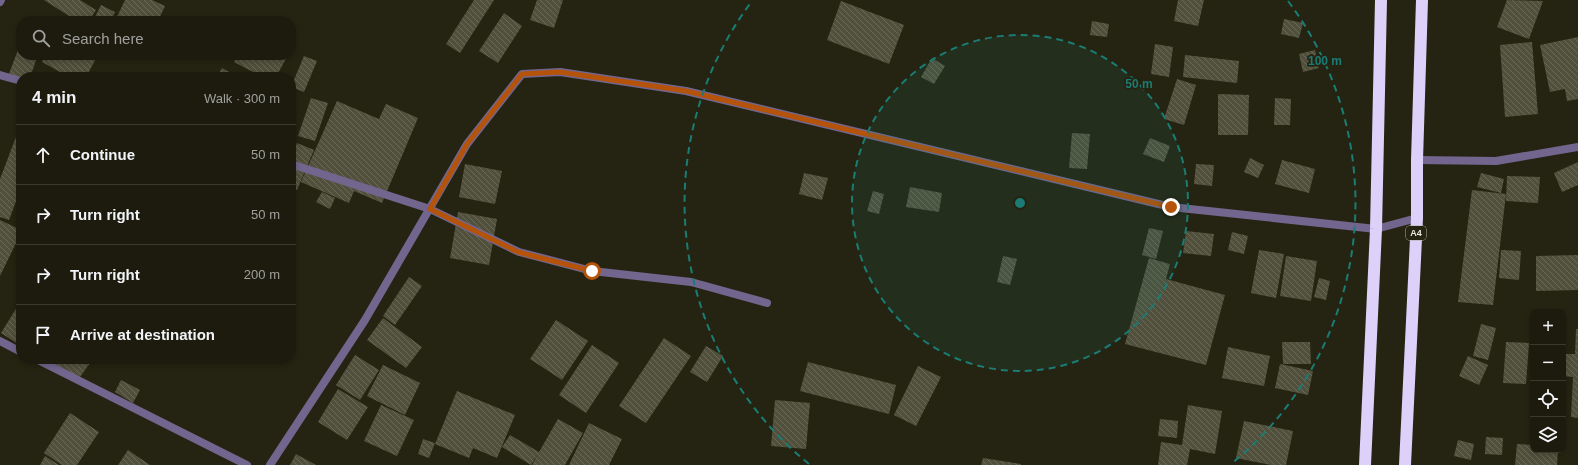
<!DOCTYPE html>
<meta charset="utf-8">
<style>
:root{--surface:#1c1b0e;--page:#252417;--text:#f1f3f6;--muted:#a0a19e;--line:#3a392e}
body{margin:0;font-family:Helvetica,sans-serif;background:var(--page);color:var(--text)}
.controls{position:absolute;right:12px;bottom:12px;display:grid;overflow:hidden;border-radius:8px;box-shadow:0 2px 6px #0003}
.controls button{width:36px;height:36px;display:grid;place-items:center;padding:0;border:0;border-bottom:1px solid var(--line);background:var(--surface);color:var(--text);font:20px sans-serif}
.stop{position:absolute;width:12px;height:12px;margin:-9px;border:3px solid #b45309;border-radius:50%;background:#fff}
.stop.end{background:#b45309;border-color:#fff;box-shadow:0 1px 4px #0008}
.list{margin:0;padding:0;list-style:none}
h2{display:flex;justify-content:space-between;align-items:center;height:52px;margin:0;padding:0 16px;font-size:17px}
h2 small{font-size:13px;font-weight:400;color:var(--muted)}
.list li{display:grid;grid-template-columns:26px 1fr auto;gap:12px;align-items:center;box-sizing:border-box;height:60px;padding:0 16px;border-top:1px solid var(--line)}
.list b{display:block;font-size:15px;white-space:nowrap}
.list em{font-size:13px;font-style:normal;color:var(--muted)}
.icon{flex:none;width:22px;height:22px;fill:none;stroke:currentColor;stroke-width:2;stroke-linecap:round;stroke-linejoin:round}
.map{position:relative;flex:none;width:1578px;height:465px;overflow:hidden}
.search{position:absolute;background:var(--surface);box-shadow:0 2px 6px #0003;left:16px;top:16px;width:280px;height:44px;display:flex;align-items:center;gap:10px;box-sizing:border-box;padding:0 14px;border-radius:16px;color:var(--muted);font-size:15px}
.panel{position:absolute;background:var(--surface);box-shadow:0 2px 6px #0003;left:16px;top:72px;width:280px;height:292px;border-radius:16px}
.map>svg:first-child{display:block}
</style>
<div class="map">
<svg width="1578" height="465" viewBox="0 0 1578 465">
<defs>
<pattern id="building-back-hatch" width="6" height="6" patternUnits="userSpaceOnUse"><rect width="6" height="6" fill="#51503c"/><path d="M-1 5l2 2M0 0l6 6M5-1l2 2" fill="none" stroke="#6a6958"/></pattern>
</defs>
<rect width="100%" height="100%" fill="#252412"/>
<!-- building -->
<path fill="url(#building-back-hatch)" d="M44,0H80L96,10L89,21H77Z
M125,0H152L165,6L158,21H115Z
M474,0H494L460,53L446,44Z
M537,0H563L554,28L530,20Z
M1178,0H1204L1198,26L1174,21Z
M1507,0L1543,1L1529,39L1497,27Z
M841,1L904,25L889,64L827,40Z
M101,5L115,12L111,21H93Z
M504,13L522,26L498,63L479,51Z
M1284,19L1303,23L1299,38L1281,34Z
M1092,21L1109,24L1107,37L1090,35Z
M1578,37V99L1567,101L1565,89L1550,92L1540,45Z
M21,42V55H38L30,77L7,79Z
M1532,42L1538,114L1505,117L1500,45Z
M1155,44L1173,47L1169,77L1151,74Z
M1315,50L1319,68L1303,72L1299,54Z
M45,55H98L86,77H69L42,62Z
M238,55H288L276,77H263L234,62Z
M1185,55L1239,61L1237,83L1183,77Z
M304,56L317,61L304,92L291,87Z
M932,58L945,66L934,84L921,77Z
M222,68L238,77H217Z
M1177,79L1196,85L1184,125L1164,119Z
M1218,94L1249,95L1248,135H1218Z
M311,98L328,103L315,141L298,136Z
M1275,98L1291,99L1290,125H1274Z
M337,101L379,119L386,104L418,118L382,203L354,191L349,203L301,182Z
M19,129L21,130V188L9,220L0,217V179Z
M1072,133L1090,134L1087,169L1069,168Z
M1150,138L1170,146L1164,162L1143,154Z
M297,143L314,150L297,190L291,188V156Z
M1250,158L1264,165L1258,178L1244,172Z
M1282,160L1315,169L1309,193L1275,184Z
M1578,162V185L1562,192L1554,173Z
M465,164L502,171L495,204L459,197Z
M1196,164L1214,165L1212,186L1194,184Z
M804,173L828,178L822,200L799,194Z
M1481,173L1504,179L1501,193L1477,187Z
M1507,176L1540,177L1538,203L1506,201Z
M910,187L942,193L939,212L906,207Z
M1472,190L1506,194L1493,305L1458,302Z
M873,191L884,194L879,214L867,211Z
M322,192L335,198L330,209L316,202Z
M458,212L497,219L489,265L450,258Z
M0,220L21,230V243L17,241L0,276Z
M1149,228L1163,231L1156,259L1142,255Z
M1186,231L1214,234L1211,256L1183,253Z
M1232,232L1248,236L1244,254L1228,250Z
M1259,250L1284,254L1276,298L1251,293Z
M1501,250L1521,251L1519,280L1499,278Z
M1578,255V290L1536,291V256Z
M1003,256L1017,259L1010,285L997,282Z
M1286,256L1317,261L1311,301L1280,296Z
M1149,258L1170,264L1166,279L1225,295L1206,365L1125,344Z
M409,277L422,286L395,325L383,316Z
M1319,278L1330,281L1326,300L1314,297Z
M19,304L21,306V346L1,333Z
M383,318L422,347L406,368L367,340Z
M556,320L588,341L562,380L530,359Z
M1481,324L1496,328L1488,360L1473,356Z
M1576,329H1578V418L1571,417L1573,377L1563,376L1564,354H1575Z
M664,338L691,356L646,423L619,406Z
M1282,342H1310L1311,364H1283Z
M1506,342L1529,343L1526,384L1503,383Z
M592,345L619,363L586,413L559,395Z
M706,346L723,356L707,382L690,372Z
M1228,347L1270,356L1264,386L1222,378Z
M355,355L379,370L360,400L336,385Z
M1468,356L1488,365L1479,385L1459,376Z
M47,359H85L90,363L77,381Z
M808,362L896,385L889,414L800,391Z
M1280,364L1313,371L1308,395L1275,388Z
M383,365L420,383L405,415L367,396Z
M918,366L941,377L916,426L894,415Z
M121,380L140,390L133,403L115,392Z
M338,389L368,407L347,440L318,422Z
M457,391L515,415L497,458L473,448L469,458L435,444Z
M775,400L810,403L806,449L771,446Z
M381,405L414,420L397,456L364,441Z
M1188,405L1222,411L1215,454L1190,449L1187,465H1158L1161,442L1182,445Z
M70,413L99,432L77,465H62L44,453Z
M558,419L583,433L565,465H532L538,454L531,465L502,447L510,435L539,452Z
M1160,419L1178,421L1177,438L1158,436Z
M1244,421L1293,431L1286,465H1271L1236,458Z
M589,423L622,439L609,465H569Z
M1486,437L1503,438L1502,455L1485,454Z
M423,439L435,443L429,458L418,454Z
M1458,440L1474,444L1471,460L1454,456Z
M1517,444L1533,445V450H1558L1557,465H1515Z
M128,450L150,465H118Z
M296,454L316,465H290Z
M45,456L59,465H40Z
M983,458L1021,464V465H981Z"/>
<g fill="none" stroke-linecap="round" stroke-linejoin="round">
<!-- street -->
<path stroke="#72668e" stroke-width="8" d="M0,2L1,0
M0,75L21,81
M1417,160L1496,161L1578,147
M291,164L430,209L519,252L592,271L691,282L767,303
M0,341L21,352
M36,359L247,465
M270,465L365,320L467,144L522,74L560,72L686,91L1171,207L1376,229L1417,218"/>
<!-- highway -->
<path stroke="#ddd1f9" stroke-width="12" d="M1365,465L1376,229L1381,0
M1405,465L1417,218V160L1422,0"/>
</g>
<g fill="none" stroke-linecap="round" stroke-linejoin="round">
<!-- route -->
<path stroke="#b45309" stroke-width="5" d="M592,271L518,252L430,209L467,144L522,74L560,72L686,91L1171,207"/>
</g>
<!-- distance rings -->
<circle cx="1020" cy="203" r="168" fill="#1a7c74" fill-opacity=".12"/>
<g fill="none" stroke="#1a7c74" stroke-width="2" stroke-dasharray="7 5">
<circle cx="1020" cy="203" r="168"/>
<path d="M809 464A336 336 0 0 1 752 1M1288 1A336 336 0 0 1 1231 464"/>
</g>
<g text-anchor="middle" stroke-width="3.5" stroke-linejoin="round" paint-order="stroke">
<!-- shield labels -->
<rect fill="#252412" stroke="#afaea1" stroke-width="1" x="1406" y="226" width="20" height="14" rx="3"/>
<g font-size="9" font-weight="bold" fill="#eae9de">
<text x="1416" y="236">A4</text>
</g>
</g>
<circle cx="1020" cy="203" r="6" fill="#1a7c74" stroke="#252412" stroke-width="2"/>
<g font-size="12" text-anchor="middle" font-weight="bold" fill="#1a7c74" stroke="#252412" stroke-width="3.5" stroke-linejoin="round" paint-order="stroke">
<text x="1325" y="65">100 m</text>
<text x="1139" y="88">50 m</text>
</g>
</svg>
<div class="controls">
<button>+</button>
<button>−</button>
<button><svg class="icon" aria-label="locate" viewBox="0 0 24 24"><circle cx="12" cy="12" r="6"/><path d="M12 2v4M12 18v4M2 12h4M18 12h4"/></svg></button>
<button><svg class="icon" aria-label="layers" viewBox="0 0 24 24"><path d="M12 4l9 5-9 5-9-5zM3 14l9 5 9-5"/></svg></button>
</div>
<div class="stop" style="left:592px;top:271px"></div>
<div class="stop end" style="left:1171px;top:207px"></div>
<div class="search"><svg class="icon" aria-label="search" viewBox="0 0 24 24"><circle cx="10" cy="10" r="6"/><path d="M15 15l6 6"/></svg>Search here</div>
<section class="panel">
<h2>4 min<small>Walk · 300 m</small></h2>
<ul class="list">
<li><svg class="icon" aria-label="ahead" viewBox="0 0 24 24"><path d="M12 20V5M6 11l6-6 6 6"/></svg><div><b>Continue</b></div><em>50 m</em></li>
<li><svg class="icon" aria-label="right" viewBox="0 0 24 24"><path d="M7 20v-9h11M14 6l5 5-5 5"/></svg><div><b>Turn right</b></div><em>50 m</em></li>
<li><svg class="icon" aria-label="right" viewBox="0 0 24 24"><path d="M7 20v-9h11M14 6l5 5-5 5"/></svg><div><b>Turn right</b></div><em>200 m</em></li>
<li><svg class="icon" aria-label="arrive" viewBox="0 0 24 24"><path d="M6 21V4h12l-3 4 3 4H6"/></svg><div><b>Arrive at destination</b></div></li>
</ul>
</section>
</div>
